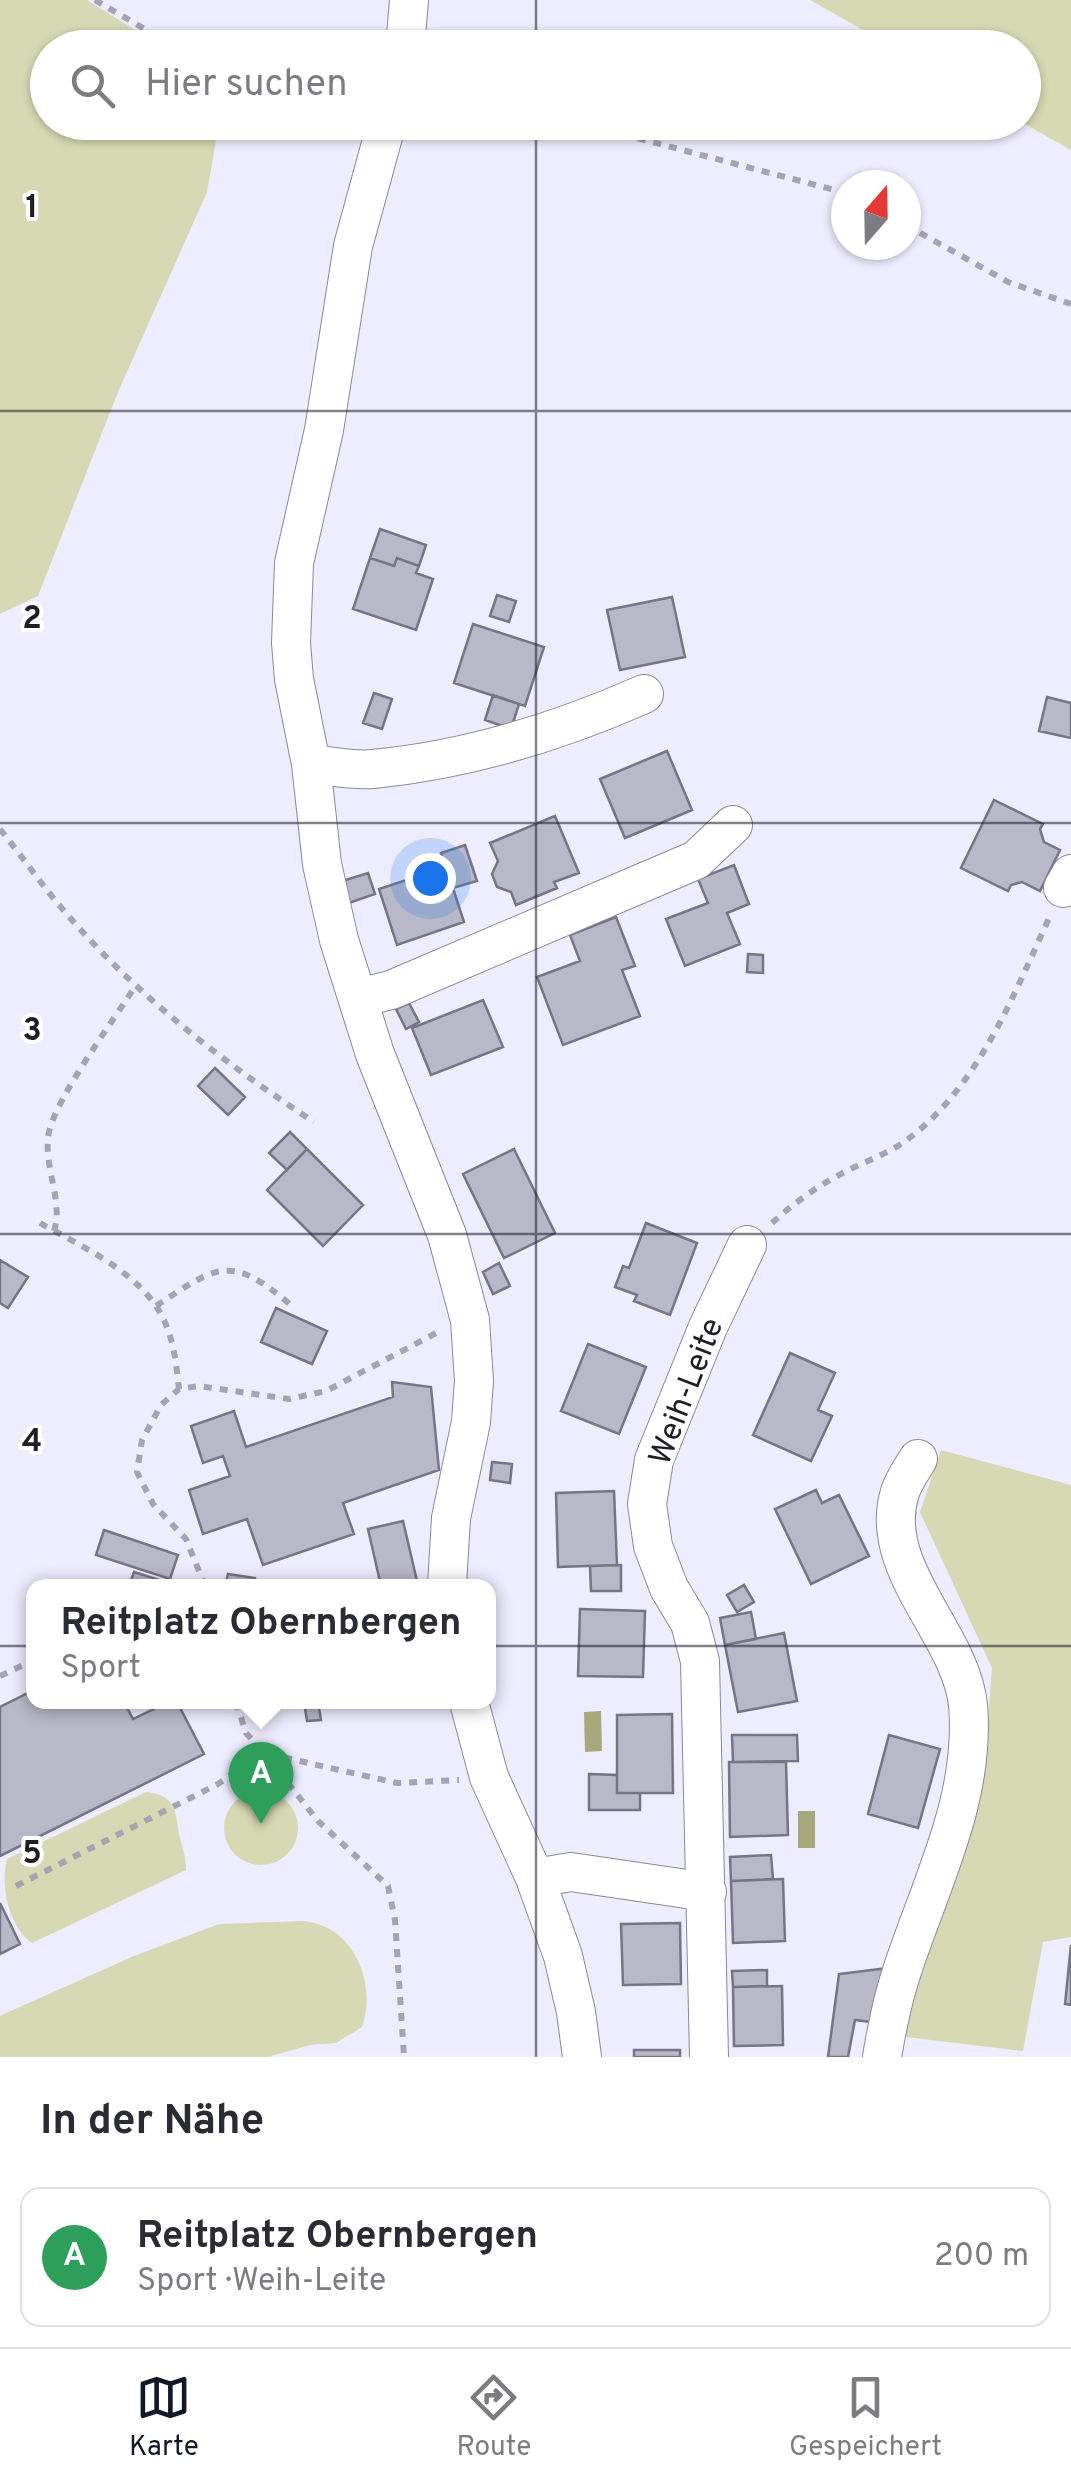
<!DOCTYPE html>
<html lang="de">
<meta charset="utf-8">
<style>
:root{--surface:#fff;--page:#f7f7f7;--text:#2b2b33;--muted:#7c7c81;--line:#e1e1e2;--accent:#111827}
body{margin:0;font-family:Overpass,sans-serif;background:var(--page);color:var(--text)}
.compass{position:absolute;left:831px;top:170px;width:90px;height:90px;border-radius:50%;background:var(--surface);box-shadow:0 2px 8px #0004;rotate:20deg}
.you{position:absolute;left:430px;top:878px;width:35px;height:35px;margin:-25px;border:8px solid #fff;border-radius:50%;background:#1a73e8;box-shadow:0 0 0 15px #1a73e833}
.badge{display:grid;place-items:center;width:65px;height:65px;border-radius:50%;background:var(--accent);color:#fff;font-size:32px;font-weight:700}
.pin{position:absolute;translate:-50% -82px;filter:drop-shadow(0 2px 5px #0008)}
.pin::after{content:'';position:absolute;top:52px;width:35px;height:30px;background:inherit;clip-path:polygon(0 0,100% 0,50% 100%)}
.popup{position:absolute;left:26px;top:1579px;width:470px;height:130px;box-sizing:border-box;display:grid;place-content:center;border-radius:20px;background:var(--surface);filter:drop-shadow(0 2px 8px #0005);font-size:32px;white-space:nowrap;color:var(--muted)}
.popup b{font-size:38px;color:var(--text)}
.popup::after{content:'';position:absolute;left:50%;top:100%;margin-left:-20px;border:20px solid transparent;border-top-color:var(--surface)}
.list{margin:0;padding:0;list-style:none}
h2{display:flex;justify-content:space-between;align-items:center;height:130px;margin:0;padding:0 40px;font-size:42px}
h2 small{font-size:32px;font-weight:400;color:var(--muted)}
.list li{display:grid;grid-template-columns:65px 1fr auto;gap:30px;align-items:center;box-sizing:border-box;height:140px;margin:0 20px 20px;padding:0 20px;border:2px solid var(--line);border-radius:20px}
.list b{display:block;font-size:38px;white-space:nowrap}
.list p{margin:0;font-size:32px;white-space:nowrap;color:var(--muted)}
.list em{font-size:32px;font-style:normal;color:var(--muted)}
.icon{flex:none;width:55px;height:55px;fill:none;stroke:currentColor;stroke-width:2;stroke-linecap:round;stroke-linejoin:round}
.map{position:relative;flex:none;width:1071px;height:2057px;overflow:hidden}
.search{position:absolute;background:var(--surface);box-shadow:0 2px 8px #0004;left:30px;right:30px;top:30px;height:110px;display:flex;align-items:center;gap:25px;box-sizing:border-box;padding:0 35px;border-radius:55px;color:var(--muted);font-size:38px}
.sheet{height:290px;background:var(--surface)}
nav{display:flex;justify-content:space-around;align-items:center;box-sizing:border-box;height:140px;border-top:2px solid var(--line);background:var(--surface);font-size:28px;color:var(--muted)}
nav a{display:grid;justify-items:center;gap:5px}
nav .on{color:var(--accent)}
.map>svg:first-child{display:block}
</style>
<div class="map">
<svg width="1071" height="2057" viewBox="0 0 1071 2057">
<rect width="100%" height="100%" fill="#ededff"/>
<!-- green -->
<path fill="#d6d9b3" d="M0,0H87L162,47L48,48V122L219,123L207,192L118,392L38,596L0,614Z
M810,0H1071V150L1023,123L1024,48L893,47Z
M941,1450L1071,1485V1937L1043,1942L1023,2051L898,2036L910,1984L983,1782L992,1668L920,1512Z
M224 1828a37 37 0 1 1 74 0a37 37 0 1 1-74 0Z
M146,1792C179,1795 175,1816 180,1838C183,1850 186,1857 186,1870L32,1943C8,1926 0,1885 7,1859Z
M303,1921C354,1925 377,1983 362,2027L336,2043L310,2045L268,2057H0V2016L4,2014L134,1956L219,1924Z"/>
<!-- water -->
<path fill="#a7a97d" d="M601,1711L602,1751L585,1752L584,1712Z
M798,1811H815V1848H798Z"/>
<!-- building -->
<path fill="#b8b8c9" stroke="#757585" stroke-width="2.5" d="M380,529L426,545L419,566L397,558L394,566L370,558Z
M370,558L394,566L397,558L419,566L416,573L433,579L416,630L353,609Z
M497,595L516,601L509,622L490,616Z
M672,597L685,657L620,670L607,610Z
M473,624L544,647L525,706L454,683Z
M374,693L392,699L382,729L363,723Z
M493,695L519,704L511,729L485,720Z
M1047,697L1071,703V738L1039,731Z
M667,751L692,810L625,838L600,779Z
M994,800L1043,824L1040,829L1044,842L1060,850L1040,891L1022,882L1011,885L1008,891L961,868Z
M555,816L579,873L554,882L557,888L516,905L511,892L497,887L492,874L498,861L490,843Z
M465,845L477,881L453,888L441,853Z
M734,865L749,904L727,913L740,944L685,966L666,919L708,903L698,879Z
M446,867L464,922L397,945L379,889Z
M368,873L375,894L349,903L342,881Z
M616,917L635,966L622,970L640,1016L563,1045L537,977L580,961L570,935Z
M748,954L763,955V973L747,972Z
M483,1000L503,1047L431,1075L412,1028Z
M409,1003L419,1022L406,1029L396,1009Z
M215,1068L245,1097L228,1115L198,1086Z
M290,1132L307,1149L287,1170L269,1153Z
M307,1149L363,1205L323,1246L267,1190Z
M514,1149L555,1233L504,1258L463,1174Z
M646,1223L697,1243L670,1315L634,1301L637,1295L615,1287L623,1266L629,1268Z
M0,1260L28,1277L8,1308L0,1303Z
M499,1263L510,1286L493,1294L483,1272Z
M276,1308L327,1331L312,1364L261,1342Z
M588,1344L646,1367L619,1434L561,1411Z
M790,1353L835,1373L818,1410L832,1416L811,1461L753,1435Z
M392,1382L431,1387L439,1470L343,1503L354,1534L263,1565L247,1519L203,1534L189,1490L230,1476L223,1456L203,1463L191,1426L234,1411L246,1447L393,1397Z
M492,1462L512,1464L510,1483L490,1480Z
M816,1490L822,1503L839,1495L869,1556L811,1584L775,1509Z
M614,1491L617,1565L558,1567L556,1493Z
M403,1521L417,1581L381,1586L368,1529Z
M104,1530L178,1555L170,1579L96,1555Z
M621,1565V1591H591L590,1566Z
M134,1572L178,1586H129Z
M228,1574L255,1578L253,1586H225Z
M744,1585L754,1602L737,1612L727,1595Z
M580,1609L645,1611L643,1677L578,1676Z
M751,1612L756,1639L725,1645L720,1618Z
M784,1633L797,1701L738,1712L725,1645Z
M34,1690V1702H124L133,1719L168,1702H177L204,1754L0,1856V1707Z
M304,1702H318L321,1720L307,1721Z
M672,1714L673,1793H617V1715Z
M732,1735H797L798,1761L733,1762Z
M889,1735L940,1749L918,1828L868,1814Z
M729,1762H786L788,1835L730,1837Z
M589,1774L617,1775V1793H640V1810H589Z
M771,1855L773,1879L731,1881L730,1857Z
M783,1879L785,1941L733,1943L731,1881Z
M0,1903L20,1944L0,1954Z
M680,1923L681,1984L623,1985L621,1924Z
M1071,1945V2005L1065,2004Z
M888,1968L879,2023L855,2020L848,2057H828L839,1974Z
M767,1970V1986L733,1987L732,1971Z
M782,1986L783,2045L734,2046L733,1987Z
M634,2050H680V2057H634Z"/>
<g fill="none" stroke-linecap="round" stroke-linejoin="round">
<defs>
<path id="minor" d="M405,48L409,0
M387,122L353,246L324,430L294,563L291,643L294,679L311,764L322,864L339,940L375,1054L447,1235L470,1320L474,1381L471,1422L451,1518L447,1586
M311,764C331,766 354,771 373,769C468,760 558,732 644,694
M1063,888L1071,874
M358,998L391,990L696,860L733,825
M469,1702L489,1777L535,1878L563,1956L576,2012L582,2057
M535,1878L571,1872L707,1892
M709,2057L700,1661L690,1623L669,1588L653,1546L647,1504L654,1460L708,1327L747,1245
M882,2057C887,2027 893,1997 903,1968C931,1883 976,1798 968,1705C961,1634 876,1568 900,1492C904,1480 912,1469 918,1459"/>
</defs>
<!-- minor casing -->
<use href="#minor" stroke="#898899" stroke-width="40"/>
<!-- path -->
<path stroke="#a4a4b2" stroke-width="6" stroke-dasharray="8 8" stroke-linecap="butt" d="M95,0L177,48
M324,122L352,132
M576,122L846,193
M906,225L1008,282L1071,304
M0,829C24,859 46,891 72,920C141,999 227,1065 314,1122
M40,1223C79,1245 130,1268 156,1306C173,1331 176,1361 179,1389
M772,1223C793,1204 816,1187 841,1174C861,1163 885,1155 904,1142C978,1089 1013,996 1050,916
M54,1231C64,1200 42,1165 49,1132C57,1096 114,1020 136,985
M156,1306C219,1264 231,1254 292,1306
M205,1586L186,1539L153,1504L137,1472L142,1440L161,1405L179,1389L199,1386L289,1399L326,1391L440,1331
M0,1676L34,1660
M236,1702L246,1733L264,1753L397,1783L459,1780
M16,1886L218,1784L264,1753L318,1821L388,1886L395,1920L404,2057"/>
<!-- minor -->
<use href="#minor" stroke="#fff" stroke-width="38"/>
</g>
<!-- grid -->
<path fill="none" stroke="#1e1e24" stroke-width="2.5" stroke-opacity="0.55" d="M536,0V48M536,122V2057M0,411H1071M0,823H1071M0,1234H1071M0,1646H1071"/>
<g text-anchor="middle" stroke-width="8" stroke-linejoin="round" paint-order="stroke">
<!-- street labels -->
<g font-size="32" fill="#1e1e24" stroke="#fff">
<text transform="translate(685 1391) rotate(-69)" y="11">Weih-Leite</text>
</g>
</g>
<g font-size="32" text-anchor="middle" font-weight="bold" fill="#1e1e24" stroke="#fff" stroke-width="8" stroke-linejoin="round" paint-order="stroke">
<text x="32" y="217">1</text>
<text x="32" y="628">2</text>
<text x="32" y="1040">3</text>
<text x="32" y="1451">4</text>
<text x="32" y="1863">5</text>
</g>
</svg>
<svg class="compass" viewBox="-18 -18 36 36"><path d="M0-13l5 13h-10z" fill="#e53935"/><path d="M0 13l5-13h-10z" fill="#7c7c81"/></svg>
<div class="you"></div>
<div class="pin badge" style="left:261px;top:1824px;background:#2e9e5b">A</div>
<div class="popup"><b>Reitplatz Obernbergen</b>Sport</div>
<div class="search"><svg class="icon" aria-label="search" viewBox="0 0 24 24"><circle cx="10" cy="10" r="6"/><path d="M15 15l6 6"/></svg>Hier suchen</div>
</div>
<section class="sheet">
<h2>In der Nähe<small></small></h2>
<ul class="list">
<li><span class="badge" style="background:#2e9e5b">A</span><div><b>Reitplatz Obernbergen</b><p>Sport · Weih-Leite</p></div><em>200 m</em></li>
</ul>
</section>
<nav>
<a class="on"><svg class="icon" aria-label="map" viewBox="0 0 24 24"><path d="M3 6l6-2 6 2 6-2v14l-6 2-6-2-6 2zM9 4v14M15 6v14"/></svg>Karte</a>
<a><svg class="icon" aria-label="directions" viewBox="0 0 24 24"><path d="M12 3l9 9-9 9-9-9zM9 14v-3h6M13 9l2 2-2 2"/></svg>Route</a>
<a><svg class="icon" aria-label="saved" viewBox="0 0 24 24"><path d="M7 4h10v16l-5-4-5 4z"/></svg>Gespeichert</a>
</nav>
